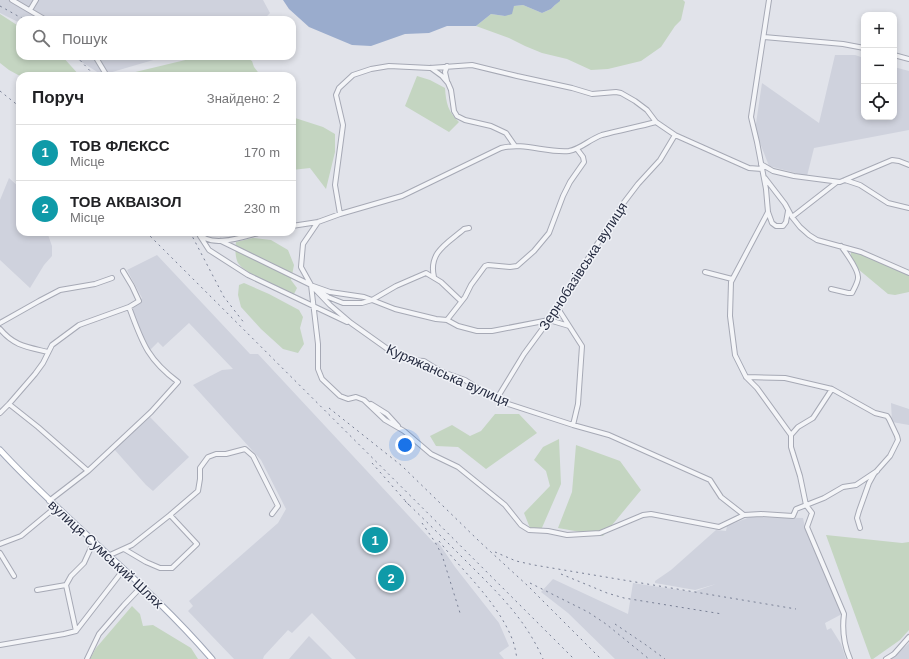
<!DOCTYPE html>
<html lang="uk">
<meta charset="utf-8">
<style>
:root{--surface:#fff;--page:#f2f2f2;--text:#202124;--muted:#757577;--line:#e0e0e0;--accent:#111827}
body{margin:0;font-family:Arial,sans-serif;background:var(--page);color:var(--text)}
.controls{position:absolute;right:12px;top:12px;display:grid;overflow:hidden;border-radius:8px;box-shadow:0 2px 6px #0003}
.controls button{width:36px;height:36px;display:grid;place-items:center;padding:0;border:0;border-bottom:1px solid var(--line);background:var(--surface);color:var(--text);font:20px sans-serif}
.you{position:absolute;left:405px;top:445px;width:14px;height:14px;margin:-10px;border:3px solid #fff;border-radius:50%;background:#1a73e8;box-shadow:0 0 0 6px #1a73e833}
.badge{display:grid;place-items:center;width:26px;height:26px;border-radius:50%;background:var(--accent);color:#fff;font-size:13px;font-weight:700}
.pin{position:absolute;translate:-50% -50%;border:2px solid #fff;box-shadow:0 1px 4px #0006}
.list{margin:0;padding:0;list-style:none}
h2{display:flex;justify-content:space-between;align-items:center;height:52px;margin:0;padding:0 16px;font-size:17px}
h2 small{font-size:13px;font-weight:400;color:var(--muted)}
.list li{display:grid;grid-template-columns:26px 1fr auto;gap:12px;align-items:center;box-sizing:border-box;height:56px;padding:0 16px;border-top:1px solid var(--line)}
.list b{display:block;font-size:15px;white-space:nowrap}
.list p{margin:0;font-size:13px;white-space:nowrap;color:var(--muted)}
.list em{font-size:13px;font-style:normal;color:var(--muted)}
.icon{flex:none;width:22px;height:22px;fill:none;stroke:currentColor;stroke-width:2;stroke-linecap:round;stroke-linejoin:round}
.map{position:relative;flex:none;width:909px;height:659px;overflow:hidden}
.search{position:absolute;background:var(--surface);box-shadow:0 2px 6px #0003;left:16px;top:16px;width:280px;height:44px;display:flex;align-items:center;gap:10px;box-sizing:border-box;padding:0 14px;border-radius:12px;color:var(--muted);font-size:15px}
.panel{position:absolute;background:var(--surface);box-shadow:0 2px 6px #0003;left:16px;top:72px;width:280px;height:164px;border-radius:12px}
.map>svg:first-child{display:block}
</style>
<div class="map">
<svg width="909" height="659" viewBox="0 0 909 659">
<rect width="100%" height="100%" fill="#e1e3ea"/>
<!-- built -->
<path fill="#cfd2dd" d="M0,0H263L270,13L263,20H20V23L0,13Z
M835,55H855L864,58V117H894V67L909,71V130L814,148L807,176L769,166L755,130L762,83L819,123Z
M72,56H167L102,75Z
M9,178L20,188V232H47L52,246V256L44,265L30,288L0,260V200Z
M157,255L250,354H258L434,543L438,542L455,567L499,623L509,646L499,653L504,659H356L312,613L292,633L288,630L264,656L263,659H234L188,611L193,606L189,601L278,523L286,509L261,460L193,385L222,370L233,369L189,323L163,347L158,342L149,351L132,309L142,298L127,270Z
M891,403L909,409V425L892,422Z
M150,417L189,457L153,491L146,485L114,449Z
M750,517L803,518L805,527L842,614L825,623L827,630L831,628L841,644L846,659H615L568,613L541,592L553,579L628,614L633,583L693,592L716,584L695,590L655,583V581L671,570L716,530L726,531L727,526Z
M309,636L332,659H289Z
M909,643V659H885L900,651Z"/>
<!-- green -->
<path fill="#c4d5c1" d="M560,0H683L685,2L681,20L675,26L661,47L641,61L608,69L591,70L567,59L542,53L525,46L509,38L476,26L491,14L505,16L514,6L523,5L542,13L551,9Z
M0,14L20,27V56H62L80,76H20L9,70L0,63Z
M202,56H244L252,61L254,67L261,76H127V74Z
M417,76L430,80L445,88C446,103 448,112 459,122L449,132L405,106Z
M292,117L323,127L335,134V152L326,189L310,168L292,170Z
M253,238L271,240L288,250L294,265L291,280L297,288L294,294C281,288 245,274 238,263C235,257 235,248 236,242Z
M854,250L909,274V292L895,295L888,294L858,269L851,257V251Z
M244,283L269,294L299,310L303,317L300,328L304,344L298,353L283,349L261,329L241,307L238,295L239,285Z
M495,414H519L537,433L486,469L458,447L436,446L430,436L452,425L470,436L481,431Z
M559,439L561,484L541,530L530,528L524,513L550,486L546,471L534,460L543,447Z
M576,445L620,461L641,490L603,536L558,528L572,492Z
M826,535L902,543L909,542V630L900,640L873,659H871Z
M132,606L140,614L143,626L153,625L191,648L198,659H90L96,648Z"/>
<!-- water -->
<path fill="#9aaccd" d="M283,0H560V1L555,5L551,9L542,13L523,5L514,6L512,14L505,16L491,14L476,26H447L429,33L405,34L371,46L352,45L309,27L289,9Z"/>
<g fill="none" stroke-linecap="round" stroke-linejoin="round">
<defs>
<path id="minor" d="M12,0L46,20
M769,0L751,117L757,142L766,189L768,212L772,223L776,226H783L786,222L788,211
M30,10L36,0
M764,37L843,44L864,48
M894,55L909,59
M95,56L107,76
M431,68L442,76L448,83L451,90L454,111L457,116L465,120L491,126L506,133L515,146
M447,81L445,72L447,66
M761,164L773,171L794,176L840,182L892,160L899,161L909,165
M765,178L785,204L792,217L800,227L809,235L817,240L861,252L909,273
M845,180L860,185L888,203L909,208
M768,212L731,282L730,316L735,355L746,377L757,388L791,435V447L800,476L806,505L812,513L807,527L844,614C842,629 844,645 850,659
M340,214L335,185L343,125L336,95L339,88L353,75L371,69L389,66L430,68L472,65L517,76L572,88L592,94L616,92L621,93L635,101L647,110L656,122L675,135L749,168L762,169
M792,217L837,182
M318,222L303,244L301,267L311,285L318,344V369L322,379L340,396L348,399L356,397L364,400L385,420L404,431L431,454L458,467L505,505L521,525L529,530L548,531L567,535L600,533L643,515L651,514L719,527L744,515
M292,226L318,222L340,214L402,196L501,148C524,142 546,153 569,151C581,149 590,139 602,135C620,130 638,127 656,122
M198,232C209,250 246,236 262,232
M200,236L209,250L248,275L347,322
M221,241L311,285L330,305L351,323L389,350L407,360L424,361L440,371L465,380L496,400L573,425L609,435L710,480L721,497L744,515L761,514L793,516L796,509L824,498L843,487L856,485L877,471
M705,272L732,279
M434,277C428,252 448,243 464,229L469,228
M313,286L330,292L364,297L372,300L396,286L426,273L441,282L461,301
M831,289L848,293H852C854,289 858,282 858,278C859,270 846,253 841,246
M319,291L328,297L343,303H362L372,300L395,309L436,319L447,320L458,326L477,331H492L549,320L569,326
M557,307L582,346L578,404L573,425
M447,320L465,297L471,285L485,266L488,265L510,267L517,266L534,251L549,233L563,196L570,182L584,162L583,157L577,149
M0,323L39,301L60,290L95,284L112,278
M0,329C14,346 27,347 48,352
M746,377L785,378L832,389L875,413L887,416L889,419L897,436L898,440L890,456L874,474L869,483L859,511L857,518L860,528
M496,400L524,354L549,320L622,205L638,184L660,160L675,135
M9,404L38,427L88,471
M371,404L387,414L398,426
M0,413L9,404L35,374L43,363L52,345L79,325L129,307L139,301L132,286L123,271
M791,435L798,427L813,418L832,389
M49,501L88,471L151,412L178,382C147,359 142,342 129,307
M170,515L198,491L200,479V468L208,457L216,454H226L245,449L253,456L278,506L272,514
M0,544L21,536L56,507
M0,553L14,576
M110,555L132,545L170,515L197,544L172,568H160L146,562L124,549
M37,590L66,585
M76,631L66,585L71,576L84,563L94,541
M76,631L124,569
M0,645L64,634L76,631
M87,659L99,634L124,605L142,586
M886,659L894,654L909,637"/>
<path id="major" d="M0,450C67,523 147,583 212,659"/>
</defs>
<!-- minor casing -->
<use href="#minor" stroke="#a6a9b5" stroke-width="6"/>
<!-- major casing -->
<use href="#major" stroke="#9fa6b7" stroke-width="7"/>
<!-- minor -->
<use href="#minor" stroke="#f4f5f8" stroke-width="4"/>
<!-- major -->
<use href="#major" stroke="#fff" stroke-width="5"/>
<!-- rail -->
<path stroke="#798095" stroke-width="1" stroke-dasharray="2 4" stroke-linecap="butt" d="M0,6L25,20
M76,56L95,76
M0,91L20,107
M146,232L574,659
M190,232L224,297L245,324
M329,408L402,466L480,542L528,586L601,659
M372,463L409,505
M405,501C426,521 446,541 466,561C497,592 525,618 543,659
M422,523L435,542L442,555L460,613
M439,541C464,573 498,602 513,641C515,647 516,653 517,659
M495,552L516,561L534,565L796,609
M561,574L607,593L624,598L722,614
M530,583L588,612L606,624L649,659
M615,624L646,645L665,659"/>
</g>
<g text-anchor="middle" stroke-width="3" stroke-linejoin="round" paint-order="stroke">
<!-- street labels -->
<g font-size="14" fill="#282e43" stroke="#f1f3f8">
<text transform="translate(583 266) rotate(-57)" y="5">Зернобазівська вулиця</text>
<text transform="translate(448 375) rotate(24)" y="5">Куряжанська вулиця</text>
<text transform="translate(106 554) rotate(43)" y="5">вулиця Сумський Шлях</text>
</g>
</g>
</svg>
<div class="controls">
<button>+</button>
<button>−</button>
<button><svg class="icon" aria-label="locate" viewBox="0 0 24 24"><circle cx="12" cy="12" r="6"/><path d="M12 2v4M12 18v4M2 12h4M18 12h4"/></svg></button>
</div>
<div class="you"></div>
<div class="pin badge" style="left:375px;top:540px;background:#0f9aa8">1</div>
<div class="pin badge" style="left:391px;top:578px;background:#0f9aa8">2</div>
<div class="search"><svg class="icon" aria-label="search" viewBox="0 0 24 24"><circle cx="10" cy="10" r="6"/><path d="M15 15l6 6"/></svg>Пошук</div>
<section class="panel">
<h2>Поруч<small>Знайдено: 2</small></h2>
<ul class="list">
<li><span class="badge" style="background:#0f9aa8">1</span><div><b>ТОВ ФЛЄКСС</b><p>Місце</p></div><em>170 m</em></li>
<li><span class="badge" style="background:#0f9aa8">2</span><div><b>ТОВ АКВАІЗОЛ</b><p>Місце</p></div><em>230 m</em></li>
</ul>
</section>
</div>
